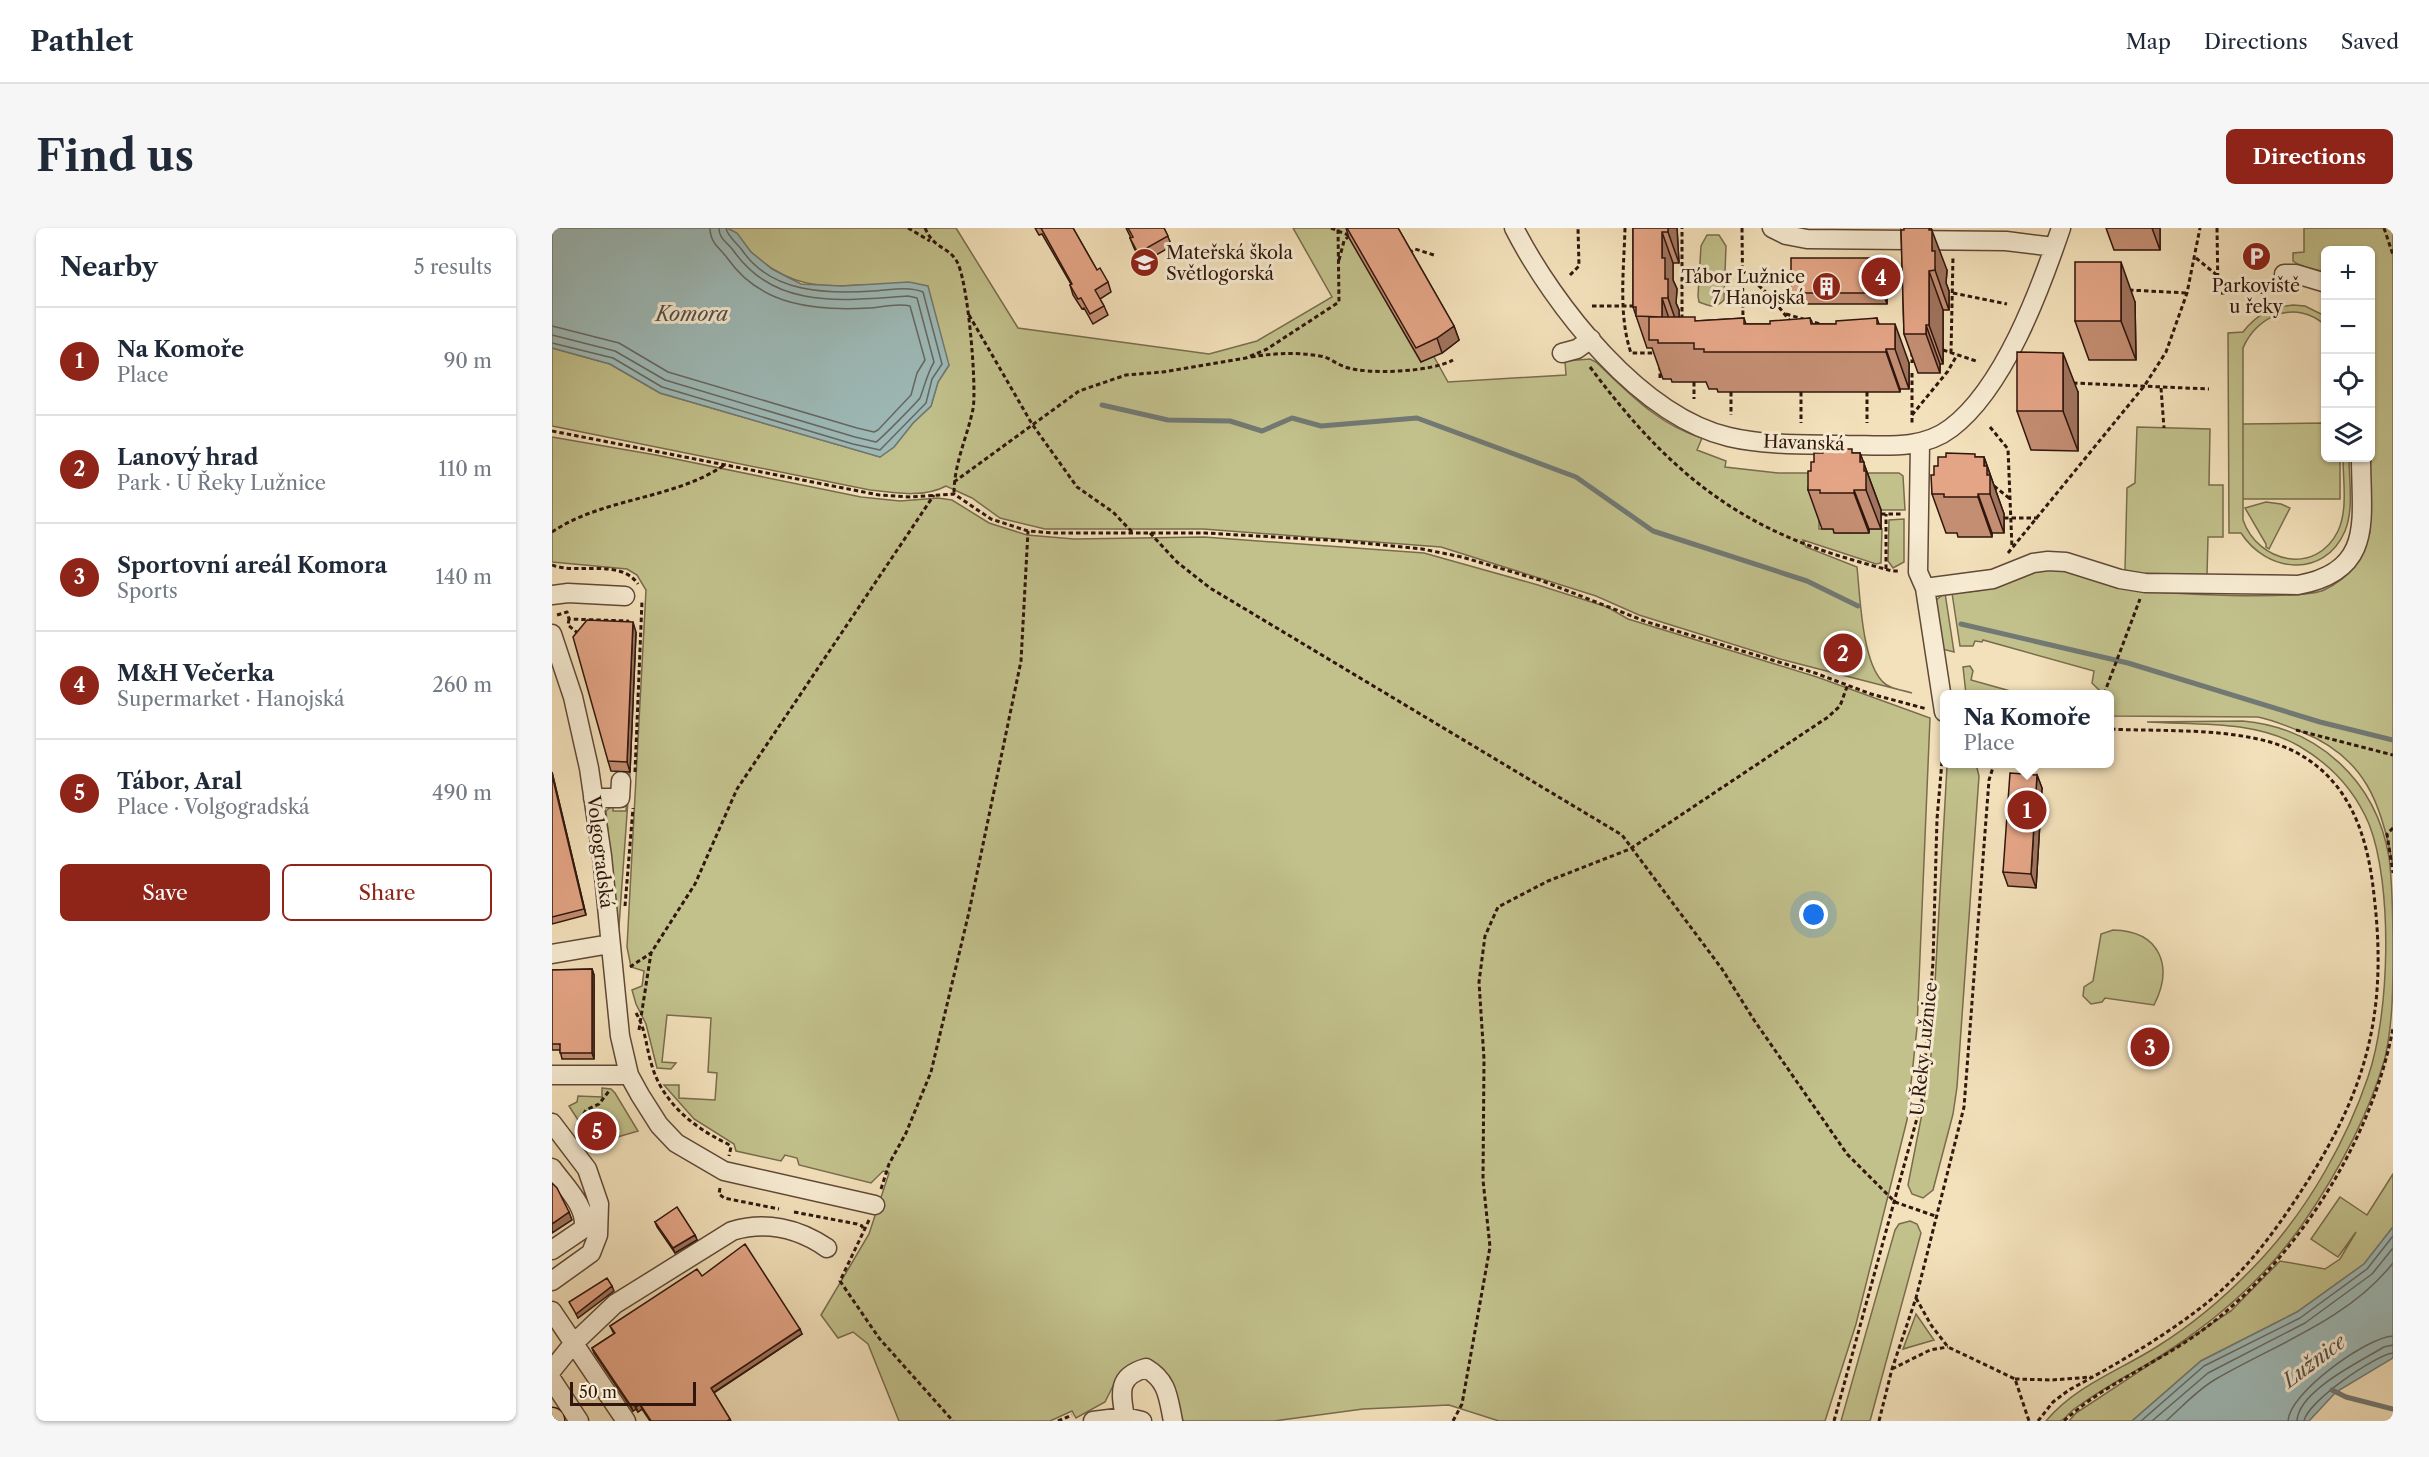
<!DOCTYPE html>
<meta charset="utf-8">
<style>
:root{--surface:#fff;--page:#f6f6f7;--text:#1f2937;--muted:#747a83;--line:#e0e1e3;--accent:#8f2418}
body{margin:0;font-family:"Libre Caslon Text",serif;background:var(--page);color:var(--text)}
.controls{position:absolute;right:18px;top:18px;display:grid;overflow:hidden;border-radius:9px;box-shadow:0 2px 4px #0004}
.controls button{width:54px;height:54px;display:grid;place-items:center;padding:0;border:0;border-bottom:2px solid var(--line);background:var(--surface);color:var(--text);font:30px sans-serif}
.scale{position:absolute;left:18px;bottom:15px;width:126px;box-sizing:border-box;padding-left:6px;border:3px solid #30160d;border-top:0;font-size:16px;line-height:21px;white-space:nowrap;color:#30160d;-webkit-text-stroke:4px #f7ecd3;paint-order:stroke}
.you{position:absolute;left:1262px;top:687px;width:21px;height:21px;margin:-15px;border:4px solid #fff;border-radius:50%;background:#1a73e8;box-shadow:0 0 0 9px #1a73e833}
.badge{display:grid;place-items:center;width:39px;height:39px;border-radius:50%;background:var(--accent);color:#fff;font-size:20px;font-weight:700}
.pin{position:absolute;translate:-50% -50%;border:3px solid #fff;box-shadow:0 2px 6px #0006}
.popup{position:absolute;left:1388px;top:462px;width:174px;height:78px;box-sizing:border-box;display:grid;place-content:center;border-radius:9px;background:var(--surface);filter:drop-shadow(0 2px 4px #0005);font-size:20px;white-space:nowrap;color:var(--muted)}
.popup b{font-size:22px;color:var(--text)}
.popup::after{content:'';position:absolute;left:50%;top:100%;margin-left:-12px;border:12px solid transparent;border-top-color:var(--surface)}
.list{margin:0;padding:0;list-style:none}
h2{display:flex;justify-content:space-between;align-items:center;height:78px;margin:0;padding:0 24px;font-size:26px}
h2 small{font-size:20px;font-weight:400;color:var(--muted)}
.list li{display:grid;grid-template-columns:39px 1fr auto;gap:18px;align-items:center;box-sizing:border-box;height:108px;padding:0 24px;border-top:2px solid var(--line)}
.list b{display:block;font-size:22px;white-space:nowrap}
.list p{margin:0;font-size:20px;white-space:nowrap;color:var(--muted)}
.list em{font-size:20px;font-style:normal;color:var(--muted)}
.actions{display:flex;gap:12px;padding:18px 24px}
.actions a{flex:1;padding:14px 0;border:2px solid var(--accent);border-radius:9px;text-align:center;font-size:21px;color:var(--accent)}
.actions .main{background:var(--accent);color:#fff}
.icon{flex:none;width:33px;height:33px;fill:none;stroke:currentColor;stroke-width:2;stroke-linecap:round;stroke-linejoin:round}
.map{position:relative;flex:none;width:1841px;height:1193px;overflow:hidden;border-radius:9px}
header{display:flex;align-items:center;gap:36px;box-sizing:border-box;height:84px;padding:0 30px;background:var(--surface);border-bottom:2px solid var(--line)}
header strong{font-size:28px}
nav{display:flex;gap:33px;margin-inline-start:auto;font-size:21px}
.intro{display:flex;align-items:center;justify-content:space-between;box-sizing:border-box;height:144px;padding:0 36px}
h1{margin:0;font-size:42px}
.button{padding:15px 27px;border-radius:9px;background:var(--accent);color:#fff;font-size:21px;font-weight:700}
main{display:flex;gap:36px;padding:0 36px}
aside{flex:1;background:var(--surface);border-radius:9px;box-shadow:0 2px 4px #0004}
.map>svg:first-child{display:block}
</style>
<header>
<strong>Pathlet</strong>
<nav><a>Map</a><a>Directions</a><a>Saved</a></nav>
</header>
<div class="intro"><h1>Find us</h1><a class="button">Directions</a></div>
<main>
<aside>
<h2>Nearby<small>5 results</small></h2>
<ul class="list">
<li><span class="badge">1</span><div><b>Na Komoře</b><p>Place</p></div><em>90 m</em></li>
<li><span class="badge">2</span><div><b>Lanový hrad</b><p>Park · U Řeky Lužnice</p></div><em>110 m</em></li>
<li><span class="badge">3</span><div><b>Sportovní areál Komora</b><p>Sports</p></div><em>140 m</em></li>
<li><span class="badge">4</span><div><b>M&amp;H Večerka</b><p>Supermarket · Hanojská</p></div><em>260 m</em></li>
<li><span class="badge">5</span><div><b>Tábor, Aral</b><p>Place · Volgogradská</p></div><em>490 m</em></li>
</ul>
<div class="actions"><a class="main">Save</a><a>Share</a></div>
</aside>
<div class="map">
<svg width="1841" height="1193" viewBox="0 0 1841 1193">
<rect width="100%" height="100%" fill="#f3e1bb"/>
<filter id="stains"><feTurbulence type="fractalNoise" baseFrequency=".00333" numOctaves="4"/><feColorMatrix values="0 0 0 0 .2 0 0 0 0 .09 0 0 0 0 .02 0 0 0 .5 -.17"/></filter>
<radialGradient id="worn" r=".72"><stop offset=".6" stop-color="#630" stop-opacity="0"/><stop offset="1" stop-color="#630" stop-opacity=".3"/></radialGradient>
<!-- green -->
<path fill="#c2c18c" stroke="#796c4c" stroke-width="1.5" d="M175,0H404L466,100L657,126L705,113L780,69L741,0H814L798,10L869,134L881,127L896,154L1014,147L1013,133L1038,131L1044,134C1076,164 1106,197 1150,210L1145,222L1174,233L1173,239L1226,245H1347L1351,248L1353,282H1326L1267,292V301H1282L1283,305H1316L1317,301H1330L1329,335L1324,336L1251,312L1254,319L1305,339C1308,368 1310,432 1330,453C1337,461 1351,462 1360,465L1228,431L1087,387L1044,368L889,319L651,301H493L448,290L420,270L394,258C373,270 342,265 318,262L0,198V120L58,136L108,165L328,229L342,219L361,195L379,178L386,154L397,137L313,57C266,59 238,59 201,26C191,17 188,6 175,0Z
M1752,0H1841V639C1830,576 1813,529 1750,504C1735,498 1721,492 1706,489L1558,488V466H1547L1548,463L1540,455L1542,443L1431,412L1430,414L1423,413L1421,418H1408L1400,365C1417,364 1434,363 1450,356C1464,351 1476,342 1492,341C1521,339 1553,356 1581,361C1608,367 1751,372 1772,362C1798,350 1811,331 1818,304V22H1774L1773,45C1763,40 1749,40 1741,33V25L1752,24Z
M1155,7H1167L1174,18L1172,72C1164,81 1157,78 1147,74L1146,68L1149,18Z
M1741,77L1753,78L1773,88V97C1744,71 1705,87 1691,120V292C1706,335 1764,348 1786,303C1796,282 1791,252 1791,230H1797C1797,253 1802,281 1793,303C1772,352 1714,344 1689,305H1677L1676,105L1691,104C1704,87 1719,79 1741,77Z
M1773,195L1774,230H1788V271H1691V196Z
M1585,199L1658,201L1657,257H1671V309H1656L1655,347H1597L1573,342L1575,260L1583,255Z
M0,209L104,227L309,269L348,273L386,270L400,272L437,295L475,307L522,311L652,309L872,325L986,357L1055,379L1076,391L1265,449L1378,490L1365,800L1355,892L1304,1096L1273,1193H947L897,1177L811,1181L722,1193H631L610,1140L598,1133L578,1138L568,1144L553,1174L524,1190L520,1183L498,1193H347L316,1116L301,1104L286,1110L269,1087L317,1006L337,945L331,943L319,955L247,937L245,930L233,927L229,933L184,923L182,916L142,891L112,857H127V870L163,872L165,845L156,844L159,790L115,787L110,834L124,835L119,841L105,840L94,796L84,776L80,762L90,758L92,743L79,739L75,719L94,362L85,347L75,341L0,334Z
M1714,274L1729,276L1738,280L1717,321L1714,319V316L1693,280Z
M1352,291V334L1341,340L1336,333L1337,292Z
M1393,365L1402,424L1390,421L1383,373Z
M1418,438L1421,443L1419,452L1469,466H1414L1411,439Z
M1691,493C1767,500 1824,553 1837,629C1841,660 1841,691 1841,723C1841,759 1841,794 1833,830C1816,890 1785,946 1750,997C1703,1064 1640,1112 1569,1151C1553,1160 1538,1170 1522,1181C1518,1184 1513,1192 1508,1193C1504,1193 1498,1193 1494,1193C1524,1157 1569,1142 1606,1118C1646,1093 1682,1061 1713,1027C1758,977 1795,911 1816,849C1838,786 1841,657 1817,596C1803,563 1778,536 1747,518C1702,492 1646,497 1595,494Z
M1397,536H1424L1427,548L1405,859L1401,886L1381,962L1371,970L1360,966L1356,957L1378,845L1395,538Z
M76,544H78L66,712L54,583L61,577V583H74Z
M1561,702C1608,703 1622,738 1602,777L1553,770L1550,774L1539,776L1531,768L1532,759L1541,753L1549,706Z
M50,860L59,861L63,865L86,903L59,911L40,884L26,892L17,878L25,874L26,868L50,869Z
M1841,946V999L1812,1036L1745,1084L1649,1133L1580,1193H1517L1524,1185L1679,1083L1728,1033L1773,1041L1788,1031L1804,1004L1786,1029L1759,1011L1788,969L1815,987Z
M1358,993L1365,996L1369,1005L1318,1193H1289L1343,1002L1347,996Z
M1364,1086L1382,1112L1351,1121Z"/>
<!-- water -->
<path fill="#9ebbb9" stroke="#727974" stroke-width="1.5" d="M0,0H175L185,5L199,24L220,41L249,56L290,58L357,54L376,58L397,137L386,154L379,178L361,195L342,219L328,229L108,165L58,136L0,120Z
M1841,999V1130L1784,1164L1757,1193H1580L1649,1133L1745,1084L1812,1036Z"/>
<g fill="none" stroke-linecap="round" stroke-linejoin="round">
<!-- shore -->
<path stroke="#676863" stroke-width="1.5" d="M0,98L67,115L116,144L305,200L322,204L326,202L359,167L365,145L373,132L358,78C346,75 330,79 317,80C264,83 209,78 176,31C168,20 158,15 158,0
M0,107L63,123L113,152L303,209L324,214C329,211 365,174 368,170C373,157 375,146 382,134L365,70L356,68C292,72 223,83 181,22C175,14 167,11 167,0
M0,115L61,130L110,159L301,216L328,222L374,175L380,151L390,136L371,64C356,58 338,62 321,63C274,66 219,65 190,22C185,15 175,8 174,0
M1589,1193L1652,1138L1748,1090L1815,1041L1841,1008
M1600,1193L1656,1145L1753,1095L1820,1046L1841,1020
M1614,1193C1630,1179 1646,1161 1664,1151C1724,1116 1796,1092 1841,1035
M1736,1193C1737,1165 1815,1109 1841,1108
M1745,1193C1746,1163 1809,1133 1832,1119L1841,1117
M1752,1193C1755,1174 1823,1127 1841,1125"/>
<!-- stream -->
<path stroke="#727974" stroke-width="5" d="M550,177L616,192L678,193L710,203L740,190L769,198L865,190L1024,249L1101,303L1255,353L1306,378
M1409,396L1576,435L1768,494L1841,512
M1780,1162L1794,1169L1841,1181"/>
<defs>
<path id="minor" d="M962,0C1002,78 1088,188 1177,209C1216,218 1255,216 1295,217C1330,217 1369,223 1399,200C1452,160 1488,62 1509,0
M1220,0L1234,7L1255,11L1454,13L1502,19
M1732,46H1744L1774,55
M1010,125L1025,121L1039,111
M1368,215L1366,344L1373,360L1392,484
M1373,360L1441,351L1481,335L1496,333L1514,334L1568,351L1593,355L1746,357C1823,343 1809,291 1809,230
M0,367L16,365L73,368
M0,406L21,469L37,540L50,628L68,808L77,847L88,867L107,897L124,915L172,943L323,977
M41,570H68L69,553
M0,726L58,716
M0,847H77
M0,895L35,941L47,976L46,1007L39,1025L0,1053
M0,940C11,956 37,980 31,1001L0,1022
M0,1083L74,1193
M0,1142L21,1116L63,1076L180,1003C213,993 246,1000 275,1020
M0,1152L27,1193
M573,1189C568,1163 566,1148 594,1140C616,1153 616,1169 621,1193
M541,1193L573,1189L590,1193"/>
<path id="major" d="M0,1192V1193"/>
</defs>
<!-- minor casing -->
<use href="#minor" stroke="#614938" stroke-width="21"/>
<!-- major casing -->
<use href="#major" stroke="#30160d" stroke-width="27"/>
<!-- path -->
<path stroke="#30160d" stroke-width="3" stroke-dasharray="4.5 3" stroke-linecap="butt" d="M356,0L378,13
M373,0C382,21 395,18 404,32C416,49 425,160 421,181C415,210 402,235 402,266
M779,0L796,7
M1073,0C1072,40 1066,87 1079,125H1105
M1190,0L1191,94
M1665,0L1666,65L1730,64
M1832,0L1841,27
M857,25L863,21L882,27
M1644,30L1666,48
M787,32L792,13L804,0
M1190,42L1219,69L1238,93
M1018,47L1027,38L1026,0
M1577,62L1635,65
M1401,65L1455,76
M1040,78H1083
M1234,86L1272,97
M417,87L480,196L525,259L561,284L581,305
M1130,91V0
M1391,122L1424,133
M1360,124V135
M1399,125L1401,28
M699,129C723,125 744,124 768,128C777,129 784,136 793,139C817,147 879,144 901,132
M1108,138V151
M1038,139C1098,219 1157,279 1253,316C1281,327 1311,335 1340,343H1348
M1360,145V195
M1142,154V171
M1521,155L1657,161
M1609,160L1612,200
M1179,164V187
M1249,164V195
M1315,164V195
M1360,187L1396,143L1405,127
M1438,199L1456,221L1460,320
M0,203L327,267L359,269L402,266L439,291L476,303L502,305H653L792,313L870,321L910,329L988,352L1095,394L1263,445L1319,466L1375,481
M402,254L527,163L574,147L611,144L694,130L715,121L787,74L786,0
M1442,258L1457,270
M1329,286H1351
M1452,290H1486
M0,304C52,269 122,272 174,236
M598,305L625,334L658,360L1070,607L1170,741L1202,792L1295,926L1343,974L1386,989
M1456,325L1593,157L1614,124L1635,65L1648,0
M0,337C25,347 68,330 86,356
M1334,341V286
M5,387L15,384L17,391L76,393V397
M17,391L16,397L28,407
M1552,466L1588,371
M1744,502L1841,527
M83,544L90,373
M1841,600L1835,606L1841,645
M73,678L81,580
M78,739L99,725L143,656L185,561L382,267
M84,785C94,801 94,820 100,838C111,875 142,900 176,916L179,919L177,928
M87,802L99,725
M24,899L34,882L47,876L57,863
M168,960L167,966L172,970L227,981
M329,961L337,936L354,905L379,844L417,684L469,433L476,303
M242,984L305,996L310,998L312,1003
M317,992L288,1053L327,1110L401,1193
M1364,1070L1379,1097L1396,1119L1463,1151L1477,1193
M1340,1141L1378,1122L1396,1119
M1463,1151L1500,1152L1539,1149
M506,1193L520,1187
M901,1193L910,1176L938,1019L931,952L932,831L927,754L933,708L946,679L996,653L1078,621L1276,489L1288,478L1296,456
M1282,1193L1370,872L1381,734L1385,591L1392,510
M1327,1193L1340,1141L1364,1070L1412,879L1437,552L1442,536
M1486,1193L1501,1174L1517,1162C1563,1137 1610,1110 1651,1078C1688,1049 1716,1013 1742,974C1811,871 1837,793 1822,667C1816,611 1800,556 1747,526C1698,498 1614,504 1558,501
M1512,1193C1552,1156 1604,1136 1648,1104C1742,1036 1820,914 1841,800"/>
<!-- minor -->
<use href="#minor" stroke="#f7ecd3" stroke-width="18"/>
<!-- major -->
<use href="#major" stroke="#f3e1bb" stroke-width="24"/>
</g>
<!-- wall -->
<path fill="#c48e73" stroke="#30160d" stroke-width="1.5" d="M483,0H521L545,42L556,54L559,64L548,71L552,78L556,87L541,96L532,80L530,81L521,67L518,57L519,56L490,6L487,7Z
M574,0H612L620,18L590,35L582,20L578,10H579Z
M794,0H846L902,98L907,112L890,125L869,134L797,10Z
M1081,0H1125L1127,35H1121V52L1125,61L1124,75L1127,82V89L1144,93L1192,90L1194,96H1218L1258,90L1261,96H1284L1325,90L1327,96L1357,135V161H1348V164H1166L1165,161H1157L1154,154H1120L1119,151H1111L1100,120H1095L1081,79Z
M1554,0H1608V22H1562Z
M1349,2L1395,42L1394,55L1397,63V82H1391V136H1388V145H1366L1352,106Z
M1335,41V76H1243L1239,65Z
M1583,74L1584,132H1537L1523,93Z
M1526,164V223L1479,222L1465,183Z
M1301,225H1308L1329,282V301H1317V305H1282L1281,301H1270L1256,262L1259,243L1262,234Z
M1424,229H1432L1452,286V305H1440V309H1406L1405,305H1394L1380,266L1382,247L1386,238Z
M84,404L78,544L59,543L56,533Z
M0,544L34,687L0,696Z
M1485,547L1490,560L1484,660L1456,658L1451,644Z
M40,741L42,747V831H10L8,822H0V742Z
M33,896L54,901L55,906L44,914L35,901Z
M103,994L143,1007L145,1012L123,1025L105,999Z
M150,1048L250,1106L162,1165L179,1193H98L90,1181L86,1184L84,1181L81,1183L42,1125L40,1120L62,1106L58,1098Z"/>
<!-- shaded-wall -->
<path fill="#a0745e" stroke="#30160d" stroke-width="1.5" d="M1116,0H1125L1127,35L1116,4Z
M1377,0H1379L1395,42L1394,55L1397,63V82L1383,42Z
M1600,0H1608V22Z
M1110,4L1121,35V52L1125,61L1124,75L1127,82V102L1116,70L1110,30Z
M1331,30L1335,41V76L1331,65Z
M1569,34L1583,74L1584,132L1569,93Z
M1377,43L1391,82V136L1377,97Z
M1110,70L1121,102L1110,89Z
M1343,96L1357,135V161L1343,121Z
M1374,97L1388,136V145L1374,106Z
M902,98L907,112L890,125L885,110Z
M1334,121L1348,161V164L1334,124Z
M1511,125L1526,164V223L1511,183Z
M1308,225L1329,282V301L1314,262L1308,234Z
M1432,229L1452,286V305L1438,266L1432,238Z
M1302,262L1317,301V305L1302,265Z
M1426,266L1440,305V309L1426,269Z
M81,394L84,404L78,544L75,534Z
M0,544L34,687L0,547Z
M1485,547L1490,560L1484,660L1479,646Z
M40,741L42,747V831L40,825Z
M54,901L55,906L44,914L42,909Z
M17,984L20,992L0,1005V996Z
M143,1007L145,1012L123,1025L121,1020Z
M60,1058L62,1063L26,1090L24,1086Z
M248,1101L250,1106L161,1165L159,1160Z
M82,1176L84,1181L81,1183L79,1178Z
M88,1176L90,1181L86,1184L84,1179Z"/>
<!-- building -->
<path fill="#e4a586" stroke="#30160d" stroke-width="1.5" d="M489,0H521L545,42L548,40L556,54L543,62L552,78L538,86L529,70L526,71L518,57L520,56Z
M576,0H612L616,8L586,25L578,10L581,9Z
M795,0H846L902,98L885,110L864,120Z
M1081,0H1116V4H1110V30H1113V51H1116V70H1110V89L1084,88V79H1081Z
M1352,0H1377V2H1380V23H1383V42L1377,43V97H1374V106H1352L1349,2H1352Z
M1239,30H1331V65H1239Z
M1523,34H1569V93H1523Z
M1097,89H1143V93L1192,90V96H1218V93L1258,90L1259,96H1284V93L1325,90V96H1343V121H1334V124H1152V121H1142V115H1106V112H1097Z
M1465,124L1511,125V183H1465Z
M1271,221H1300V225H1308V234H1312V243H1314V262H1302V265H1268V262H1256V243H1259V234H1262V225H1271Z
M1394,225L1423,226V229H1432V238H1435V247H1438V266H1426V269H1392V266H1380L1379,247H1382V238H1386V229H1394Z
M35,392L81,394L75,534L56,533L21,409Z
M1458,545L1485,547L1479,646L1451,644Z
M0,547L32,681L0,689Z
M40,741V825H8V816H0V742Z
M44,888L54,901L42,909L33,896Z
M0,955L5,960L17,984L0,996Z
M125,979L143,1007L121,1020L103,994Z
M193,1016L248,1101L159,1160L178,1191L175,1193H99L88,1176L84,1179L82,1176L79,1178L40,1120L63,1105L58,1098L145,1041L150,1048Z
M55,1050L60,1058L24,1086L17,1074Z"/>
<!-- icons -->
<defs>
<symbol id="parking-disc" viewBox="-11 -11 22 22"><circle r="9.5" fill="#8f2418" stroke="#f7ecd3"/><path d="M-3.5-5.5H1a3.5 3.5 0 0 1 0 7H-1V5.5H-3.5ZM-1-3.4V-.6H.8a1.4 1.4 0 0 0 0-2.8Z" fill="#fff"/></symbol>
<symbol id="school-disc" viewBox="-11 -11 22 22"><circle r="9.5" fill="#8f2418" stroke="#f7ecd3"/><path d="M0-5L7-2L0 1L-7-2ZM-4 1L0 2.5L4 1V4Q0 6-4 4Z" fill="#fff"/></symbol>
<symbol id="building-disc" viewBox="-11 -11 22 22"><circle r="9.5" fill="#8f2418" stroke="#f7ecd3"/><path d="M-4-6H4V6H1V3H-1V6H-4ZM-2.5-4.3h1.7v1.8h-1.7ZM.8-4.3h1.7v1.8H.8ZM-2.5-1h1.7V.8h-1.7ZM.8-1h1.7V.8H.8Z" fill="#fff"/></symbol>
</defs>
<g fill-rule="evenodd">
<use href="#parking-disc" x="1688" y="12" width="33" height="33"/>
<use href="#school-disc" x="576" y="18" width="33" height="33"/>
<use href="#building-disc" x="1258" y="42" width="33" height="33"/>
</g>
<g text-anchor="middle" stroke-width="6" stroke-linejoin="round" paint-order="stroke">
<!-- poi labels -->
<g font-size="18" fill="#30160d" stroke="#f7ecd3" text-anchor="start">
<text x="614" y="31">Mateřská škola<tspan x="614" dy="21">Světlogorská</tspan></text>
<text x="1253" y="55" text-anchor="end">Tábor Lužnice<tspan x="1253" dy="21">7 Hanojská</tspan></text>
<text x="1704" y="64" text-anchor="middle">Parkoviště<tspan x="1704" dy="21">u řeky</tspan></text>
</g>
<!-- street labels -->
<g font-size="18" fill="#30160d" stroke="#f7ecd3">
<text transform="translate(1252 215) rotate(2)" y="6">Havanská</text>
<text transform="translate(48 624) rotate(83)" y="6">Volgogradská</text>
<text transform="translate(1372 821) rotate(-84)" y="6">U Řeky Lužnice</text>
</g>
<!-- water labels -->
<g font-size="20" font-style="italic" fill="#565049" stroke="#f7ecd3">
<text x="140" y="93">Komora</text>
<text transform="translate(1762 1133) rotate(-37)" y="7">Lužnice</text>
</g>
</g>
<rect width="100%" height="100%" filter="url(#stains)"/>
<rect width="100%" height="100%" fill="url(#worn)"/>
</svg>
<div class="controls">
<button>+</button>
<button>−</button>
<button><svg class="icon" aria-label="locate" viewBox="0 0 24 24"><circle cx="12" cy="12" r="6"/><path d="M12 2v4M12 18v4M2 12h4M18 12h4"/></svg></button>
<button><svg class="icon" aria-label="layers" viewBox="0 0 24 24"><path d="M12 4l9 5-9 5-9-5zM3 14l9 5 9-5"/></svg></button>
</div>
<div class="scale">50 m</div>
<div class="you"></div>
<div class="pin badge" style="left:1475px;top:582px">1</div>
<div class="popup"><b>Na Komoře</b>Place</div>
<div class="pin badge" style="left:1291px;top:425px">2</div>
<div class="pin badge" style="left:1598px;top:819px">3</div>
<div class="pin badge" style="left:1329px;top:49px">4</div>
<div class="pin badge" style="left:45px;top:903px">5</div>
</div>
</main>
